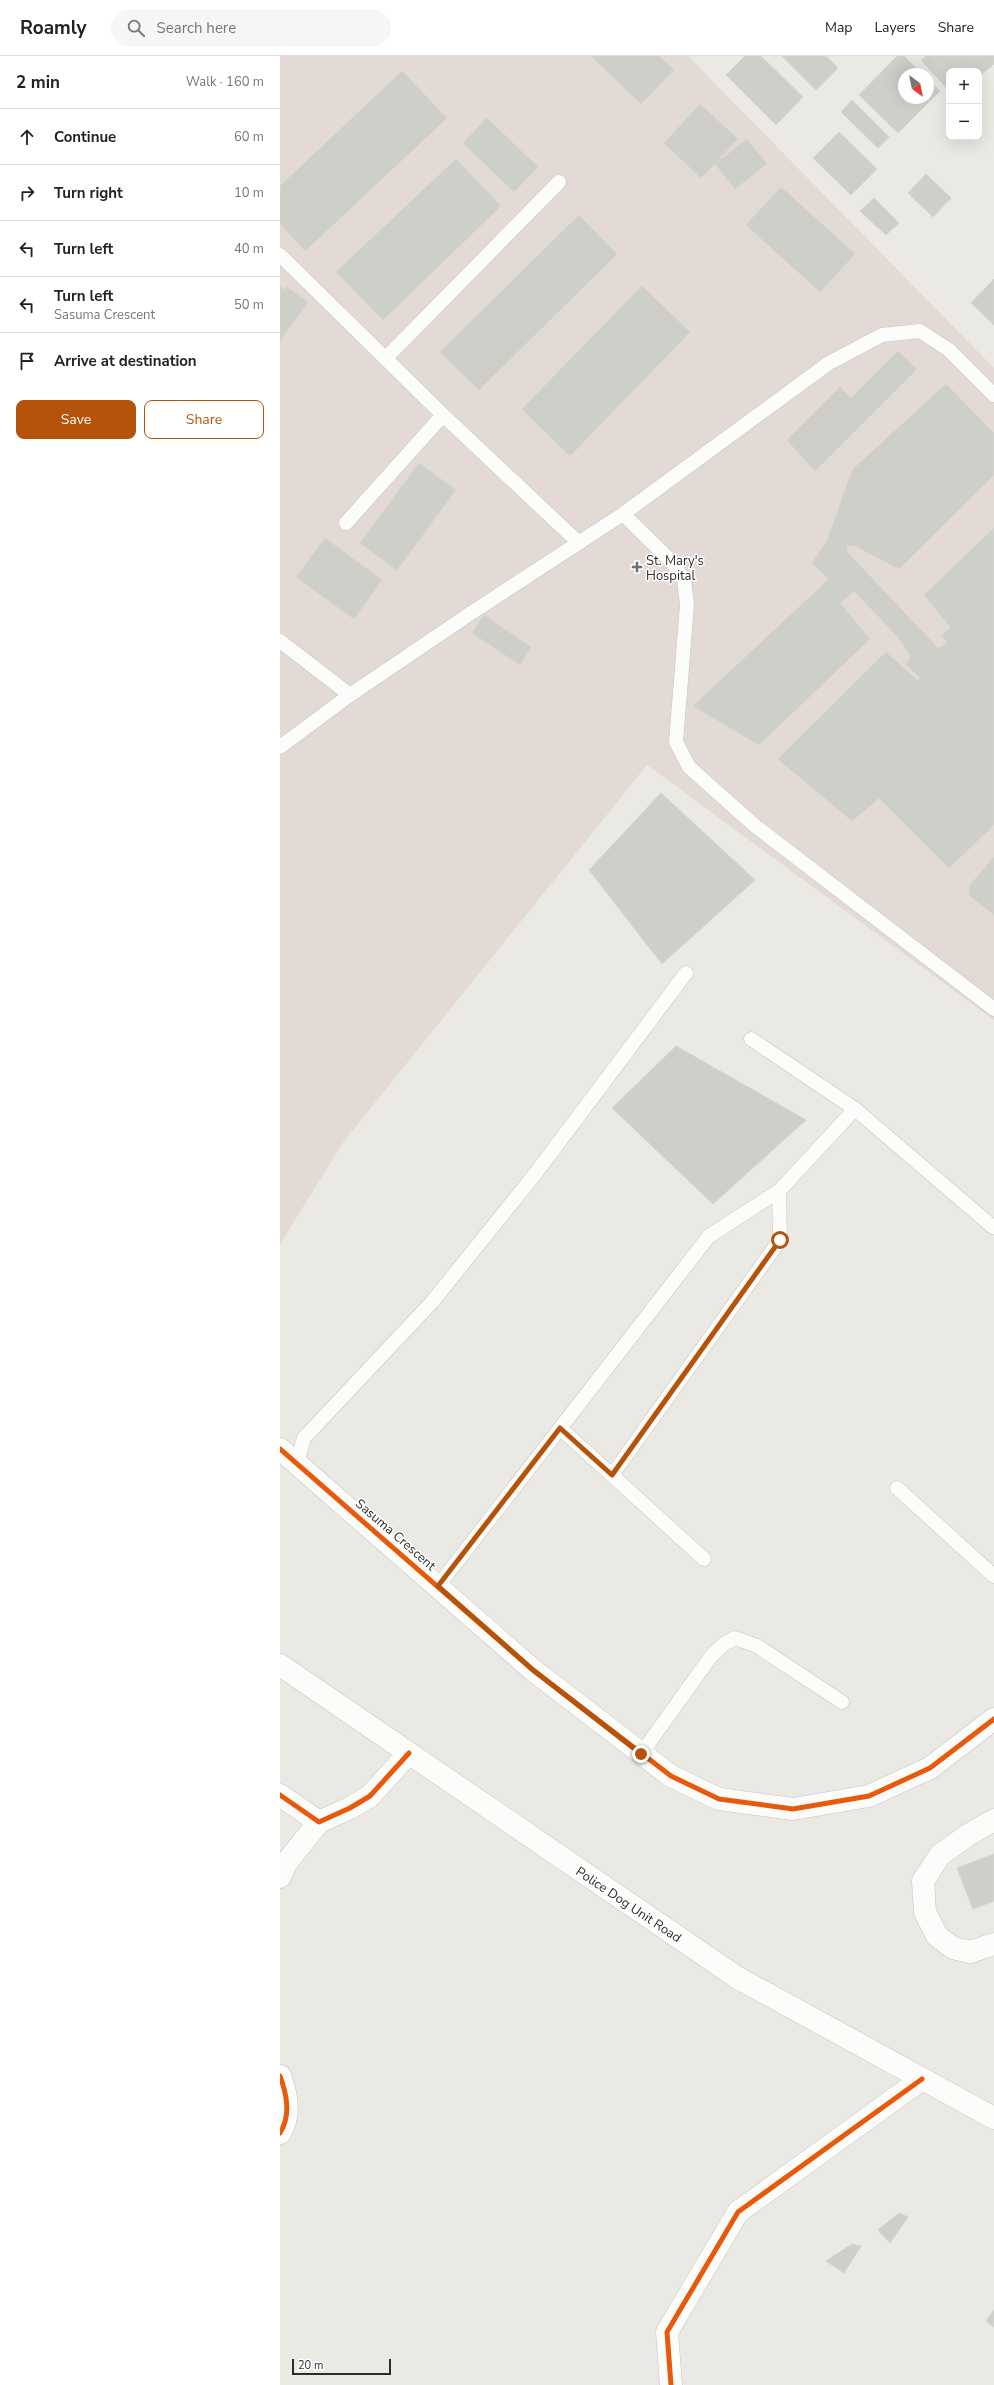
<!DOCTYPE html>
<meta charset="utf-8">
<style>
:root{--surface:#fff;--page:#f6f6f6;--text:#222;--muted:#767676;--line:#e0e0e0;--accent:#b45309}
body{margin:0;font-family:"Nunito Sans",sans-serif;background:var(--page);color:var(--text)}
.controls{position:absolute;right:12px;top:12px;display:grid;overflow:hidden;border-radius:8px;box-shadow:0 4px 16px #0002}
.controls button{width:36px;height:36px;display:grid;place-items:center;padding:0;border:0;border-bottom:1px solid var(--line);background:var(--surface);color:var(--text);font:20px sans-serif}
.compass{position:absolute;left:618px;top:12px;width:36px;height:36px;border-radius:50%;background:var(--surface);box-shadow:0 4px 16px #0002;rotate:148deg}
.scale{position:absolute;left:12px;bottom:10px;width:99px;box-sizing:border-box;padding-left:4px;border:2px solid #2d2d2d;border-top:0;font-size:11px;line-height:14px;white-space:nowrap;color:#2d2d2d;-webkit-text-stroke:3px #fff;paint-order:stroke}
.stop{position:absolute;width:12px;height:12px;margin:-9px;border:3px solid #b45309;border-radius:50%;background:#fff}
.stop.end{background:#b45309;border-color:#fff;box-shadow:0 1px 4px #0008}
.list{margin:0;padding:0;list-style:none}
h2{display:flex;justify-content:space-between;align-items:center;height:52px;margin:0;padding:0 16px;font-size:17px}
h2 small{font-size:13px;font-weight:400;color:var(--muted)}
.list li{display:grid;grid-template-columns:26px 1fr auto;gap:12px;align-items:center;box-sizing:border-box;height:56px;padding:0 16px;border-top:1px solid var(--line)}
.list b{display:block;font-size:15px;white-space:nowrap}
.list p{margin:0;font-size:13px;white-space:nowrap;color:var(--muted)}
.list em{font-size:13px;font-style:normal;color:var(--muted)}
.actions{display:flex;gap:8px;padding:12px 16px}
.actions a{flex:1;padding:9px 0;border:1px solid var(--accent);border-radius:8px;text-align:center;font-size:14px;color:var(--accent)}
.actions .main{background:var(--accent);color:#fff}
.icon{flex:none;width:22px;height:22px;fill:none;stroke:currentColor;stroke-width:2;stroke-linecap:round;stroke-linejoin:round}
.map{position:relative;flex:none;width:714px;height:2329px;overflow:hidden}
header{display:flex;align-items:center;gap:24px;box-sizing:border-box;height:56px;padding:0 20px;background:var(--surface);border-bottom:1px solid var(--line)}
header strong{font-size:19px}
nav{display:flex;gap:22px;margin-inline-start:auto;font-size:14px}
.search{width:280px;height:36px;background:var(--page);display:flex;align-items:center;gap:10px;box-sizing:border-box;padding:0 14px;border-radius:22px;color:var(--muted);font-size:15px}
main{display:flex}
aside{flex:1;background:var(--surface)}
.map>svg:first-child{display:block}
</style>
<header>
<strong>Roamly</strong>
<div class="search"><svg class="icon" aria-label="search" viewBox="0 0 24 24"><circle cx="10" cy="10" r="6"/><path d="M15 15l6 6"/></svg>Search here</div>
<nav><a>Map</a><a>Layers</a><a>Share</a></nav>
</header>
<main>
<aside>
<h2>2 min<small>Walk · 160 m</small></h2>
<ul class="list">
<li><svg class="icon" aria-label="ahead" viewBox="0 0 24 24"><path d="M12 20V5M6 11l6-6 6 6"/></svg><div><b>Continue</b></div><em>60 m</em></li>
<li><svg class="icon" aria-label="right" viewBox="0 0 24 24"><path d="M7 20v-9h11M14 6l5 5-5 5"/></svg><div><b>Turn right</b></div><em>10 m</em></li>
<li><svg class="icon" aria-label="left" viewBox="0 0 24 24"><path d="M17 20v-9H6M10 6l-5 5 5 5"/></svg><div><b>Turn left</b></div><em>40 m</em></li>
<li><svg class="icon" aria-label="left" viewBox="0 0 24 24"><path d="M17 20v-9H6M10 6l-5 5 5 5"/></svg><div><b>Turn left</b><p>Sasuma Crescent</p></div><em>50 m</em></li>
<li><svg class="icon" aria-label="arrive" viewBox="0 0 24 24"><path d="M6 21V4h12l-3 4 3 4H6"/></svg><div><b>Arrive at destination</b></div></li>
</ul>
<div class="actions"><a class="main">Save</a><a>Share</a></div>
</aside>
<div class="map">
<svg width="714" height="2329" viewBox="0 0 714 2329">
<rect width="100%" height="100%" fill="#eae9e4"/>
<!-- medical -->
<path fill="#e4dad5" d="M0,0H408L714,312V964L367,709L64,1085L0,1188Z"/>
<!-- building -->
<path fill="#cfcfca" stroke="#d5d4d0" d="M311,0H379L394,14L361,48Z
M465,0H481L523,41L496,69L446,19Z
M502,0H546L558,12L536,34Z
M617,0H624L642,18H624V42H648V23L660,35L618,77L579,39Z
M646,0H714V8L699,21V15H669V35L641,4Z
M122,15L167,62L25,195L0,168V130Z
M572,44L609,81L598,92L561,56Z
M420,48L458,83L421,122L384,87Z
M207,62L258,111L234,136L183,87Z
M559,76L597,113L571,139L533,102Z
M467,83L487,108L455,133L435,108Z
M176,103L221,150L103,264L56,216Z
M646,118L671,142L653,161L628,137Z
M501,131L575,198L540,236L466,169Z
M594,142L619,167L606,179L580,155Z
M299,159L337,198L199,334L160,296Z
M714,223V269L691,247Z
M0,230L5,234L7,231L28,246L0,285Z
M362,230L410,276L290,400L242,353Z
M618,295L637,313L535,415L507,384L560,331L571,342Z
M666,328L714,377V419L619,513L575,490H567V496L658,592L667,587L662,579L671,572L644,539L714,472V769L669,812L599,742L572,765L498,703L606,596L638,625L640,622L626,608L631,601L618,581L574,535L560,547L590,583L479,689L413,650L549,523L532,507L547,485L572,414Z
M139,407L176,434L117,514L80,487Z
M45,482L102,524L74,563L16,521Z
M204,559L251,591L240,609L192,577Z
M381,737L475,824L382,908L309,814Z
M714,801V859L690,840L689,830Z
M396,990L526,1064L433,1148L332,1052Z
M714,1798V1845L693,1853L677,1812Z
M619,2157L628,2161L610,2187L598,2174Z
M572,2188L581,2190L564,2217L546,2205Z
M714,2254V2271L706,2265Z"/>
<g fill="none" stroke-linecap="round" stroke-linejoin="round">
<defs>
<path id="service" d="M0,199L163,359L299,487
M106,302L279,126
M343,458L393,507L404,524L407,549L396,686L409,711L474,769L714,953
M66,467L163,359
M0,585L70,639
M0,691L70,639L188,559L343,458L549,307L602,279L640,275L669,294L714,339
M471,983L575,1053L713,1171
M280,1372L424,1503
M17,1406L24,1382L152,1246L255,1118L406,917
M332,1419L500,1184L499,1135L575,1053
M617,1432L714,1520
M158,1530L429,1180L499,1135
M361,1698L432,1599L444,1588L455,1582L477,1590L562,1646"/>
<path id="minor" d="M0,1393L253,1614L391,1720L439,1743L513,1753L589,1740L650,1712L714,1663
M0,1609L458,1922L714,2062
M0,1739L39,1766L70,1752L90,1740L129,1697
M714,1764L688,1779L660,1799L643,1825L645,1856L657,1880L673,1892L690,1896L714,1888
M0,1821L6,1807L39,1766
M0,2020C7,2039 11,2059 0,2077
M391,2329L387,2276L458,2156L642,2023"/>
</defs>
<!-- service casing -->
<use href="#service" stroke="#c4c4c4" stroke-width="15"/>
<!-- minor casing -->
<use href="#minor" stroke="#c4c4c4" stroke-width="23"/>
<!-- service -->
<use href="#service" stroke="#fcfcfb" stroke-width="14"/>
<!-- minor -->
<use href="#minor" stroke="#fcfcfb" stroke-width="22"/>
<defs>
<path id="cycleway" d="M0,1393L253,1614L391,1720L439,1743L513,1753L589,1740L650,1712L714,1663
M0,1739L39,1766L70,1752L90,1740L129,1697
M0,2020C7,2039 11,2059 0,2077
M391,2329L387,2276L458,2156L642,2023"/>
</defs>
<!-- cycleway casing -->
<use href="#cycleway" stroke="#fff" stroke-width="8"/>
<!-- cycleway -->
<use href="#cycleway" stroke="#e8590c" stroke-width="5"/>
</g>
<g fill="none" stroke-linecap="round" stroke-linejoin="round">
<!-- route -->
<path stroke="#b45309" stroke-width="5" d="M361,1698L253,1614L158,1530L280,1372L332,1419L500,1184"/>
</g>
<!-- markers -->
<path fill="#6f6f6d" stroke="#fff" stroke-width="1.5" d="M355 505h4v4h4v4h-4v4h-4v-4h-4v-4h4z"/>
<g text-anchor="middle" stroke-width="3" stroke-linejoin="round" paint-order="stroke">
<!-- poi labels -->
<g font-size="13" fill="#2d2d2d" stroke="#fff" text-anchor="start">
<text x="366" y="509">St. Mary's<tspan x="366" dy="15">Hospital</tspan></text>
</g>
<!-- street labels -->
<g font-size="13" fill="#2d2d2d" stroke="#fff">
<text transform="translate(116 1478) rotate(41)" y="5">Sasuma Crescent</text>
<text transform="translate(349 1848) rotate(34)" y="5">Police Dog Unit Road</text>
</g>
</g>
</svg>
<div class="controls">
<button>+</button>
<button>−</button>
</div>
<svg class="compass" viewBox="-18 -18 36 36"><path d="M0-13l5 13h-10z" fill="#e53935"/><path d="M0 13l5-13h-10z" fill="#767676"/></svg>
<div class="scale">20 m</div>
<div class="stop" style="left:500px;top:1184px"></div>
<div class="stop end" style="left:361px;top:1698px"></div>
</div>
</main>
